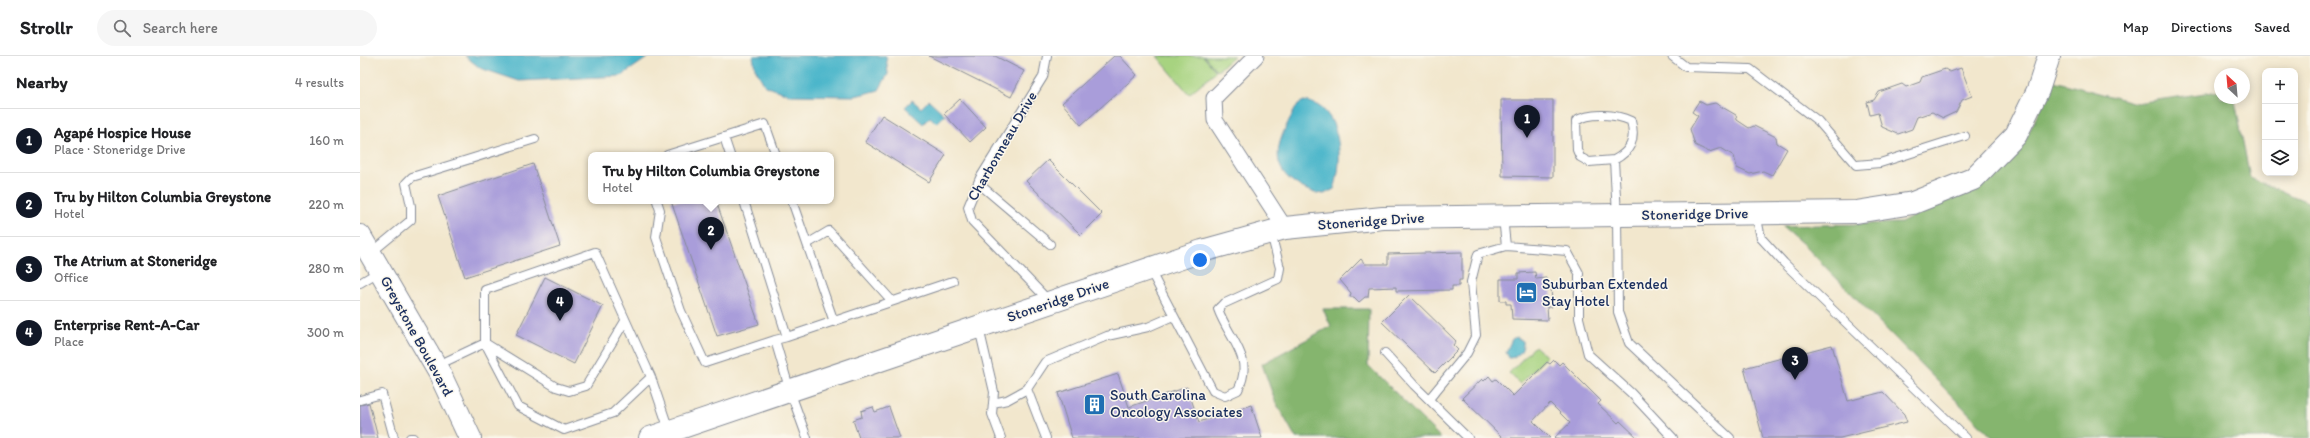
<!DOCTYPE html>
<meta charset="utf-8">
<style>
:root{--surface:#fff;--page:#f6f6f6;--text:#202124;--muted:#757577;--line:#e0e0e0;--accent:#111827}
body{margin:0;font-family:Itim,sans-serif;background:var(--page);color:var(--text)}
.controls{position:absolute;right:12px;top:12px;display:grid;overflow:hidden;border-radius:8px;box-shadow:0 2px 10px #0003}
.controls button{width:36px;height:36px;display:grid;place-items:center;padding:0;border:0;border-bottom:1px solid var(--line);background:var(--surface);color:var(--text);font:20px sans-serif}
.compass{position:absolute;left:1854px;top:12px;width:36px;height:36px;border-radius:50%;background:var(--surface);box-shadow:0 2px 10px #0003;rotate:334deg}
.you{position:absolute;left:840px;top:204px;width:14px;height:14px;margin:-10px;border:3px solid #fff;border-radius:50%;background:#1a73e8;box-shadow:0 0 0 6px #1a73e833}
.badge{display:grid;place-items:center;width:26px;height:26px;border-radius:50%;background:var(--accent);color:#fff;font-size:13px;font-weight:700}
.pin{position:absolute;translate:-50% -33px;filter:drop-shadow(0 1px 2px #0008)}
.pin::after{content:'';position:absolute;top:21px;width:14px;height:12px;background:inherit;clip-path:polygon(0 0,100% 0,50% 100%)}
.popup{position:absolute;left:228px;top:96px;width:246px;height:52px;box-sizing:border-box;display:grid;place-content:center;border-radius:8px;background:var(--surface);filter:drop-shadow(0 1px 3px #0005);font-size:13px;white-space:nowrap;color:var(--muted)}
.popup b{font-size:15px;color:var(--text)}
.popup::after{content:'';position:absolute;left:50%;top:100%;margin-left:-8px;border:8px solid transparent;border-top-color:var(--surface)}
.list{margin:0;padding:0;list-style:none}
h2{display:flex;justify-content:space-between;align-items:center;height:52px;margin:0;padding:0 16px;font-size:17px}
h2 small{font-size:13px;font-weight:400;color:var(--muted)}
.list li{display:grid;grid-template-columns:26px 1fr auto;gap:12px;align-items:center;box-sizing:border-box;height:64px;padding:0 16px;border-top:1px solid var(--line)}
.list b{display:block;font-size:15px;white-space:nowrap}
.list p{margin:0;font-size:13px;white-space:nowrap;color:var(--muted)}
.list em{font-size:13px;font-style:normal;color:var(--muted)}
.icon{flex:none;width:22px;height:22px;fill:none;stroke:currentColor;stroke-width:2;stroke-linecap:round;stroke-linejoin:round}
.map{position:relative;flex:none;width:1950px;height:382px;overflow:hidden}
header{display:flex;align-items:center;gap:24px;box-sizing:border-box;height:56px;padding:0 20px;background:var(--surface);border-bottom:1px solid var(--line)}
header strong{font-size:19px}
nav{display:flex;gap:22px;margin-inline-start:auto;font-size:14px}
.search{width:280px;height:36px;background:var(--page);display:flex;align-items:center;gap:10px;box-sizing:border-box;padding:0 14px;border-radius:22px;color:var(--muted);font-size:15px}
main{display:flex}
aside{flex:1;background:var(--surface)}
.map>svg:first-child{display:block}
</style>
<header>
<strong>Strollr</strong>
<div class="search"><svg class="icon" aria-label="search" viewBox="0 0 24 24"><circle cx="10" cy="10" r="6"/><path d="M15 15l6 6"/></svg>Search here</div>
<nav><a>Map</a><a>Directions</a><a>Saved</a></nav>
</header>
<main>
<aside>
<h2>Nearby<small>4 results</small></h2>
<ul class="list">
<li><span class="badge">1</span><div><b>Agapé Hospice House</b><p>Place · Stoneridge Drive</p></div><em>160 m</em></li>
<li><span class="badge">2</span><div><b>Tru by Hilton Columbia Greystone</b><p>Hotel</p></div><em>220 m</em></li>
<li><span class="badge">3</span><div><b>The Atrium at Stoneridge</b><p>Office</p></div><em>280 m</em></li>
<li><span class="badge">4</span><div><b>Enterprise Rent-A-Car</b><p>Place</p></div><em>300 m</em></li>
</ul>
</aside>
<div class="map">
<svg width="1950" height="382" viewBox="0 0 1950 382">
<rect width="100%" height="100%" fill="#fbf7ec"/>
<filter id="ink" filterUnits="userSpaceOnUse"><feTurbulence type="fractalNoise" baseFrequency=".025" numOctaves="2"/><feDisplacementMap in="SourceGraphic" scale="8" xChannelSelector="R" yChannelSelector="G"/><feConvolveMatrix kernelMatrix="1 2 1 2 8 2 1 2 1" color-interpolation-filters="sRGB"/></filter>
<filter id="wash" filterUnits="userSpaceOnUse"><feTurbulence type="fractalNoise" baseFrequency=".012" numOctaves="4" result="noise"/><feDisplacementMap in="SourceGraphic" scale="16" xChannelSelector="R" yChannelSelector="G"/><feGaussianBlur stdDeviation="0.9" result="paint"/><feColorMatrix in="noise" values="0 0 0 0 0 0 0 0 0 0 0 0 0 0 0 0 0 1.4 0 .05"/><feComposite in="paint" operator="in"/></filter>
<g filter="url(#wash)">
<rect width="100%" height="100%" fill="#f2e7cd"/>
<!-- green -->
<path fill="#a7d380" stroke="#61816f" d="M797,0H843L856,15L829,38Z
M844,0H874L857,15Z
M1175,290L1187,301L1160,328L1149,317Z"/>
<!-- forest -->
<path fill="#85b56e" stroke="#507266" d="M1694,25L1776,47L1860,35V42H1872L1875,45L1890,122L1950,147V382H1633L1443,188L1422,170L1541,167L1629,120L1665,84Z
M963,253H1009L1008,309L1081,382H936L915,345L902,308L971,270Z"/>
<!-- water -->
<path fill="#4cb6ca" stroke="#347294" d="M105,0H290L261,20L159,25L120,12Z
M393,0H526L528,18L519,34L495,40L431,39L405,30L395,12Z
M552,44L561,52L569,44L585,59L576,67L570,61L563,68L545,51Z
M944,45C982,49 984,105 974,133L964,138C953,137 945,134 935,127C903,106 924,74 938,48Z
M1156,281L1163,285C1164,294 1158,302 1149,302L1146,296L1152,283Z"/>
<g id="blocks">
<!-- building -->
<path fill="#a99dda" d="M569,0H635L664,15L651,41Z
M754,0H760L777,19L721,69L702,47Z
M1601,12L1612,40L1602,44L1596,56L1583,62L1572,56L1557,61L1552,73L1538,78L1522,71L1518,57L1510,59L1507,46L1514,44L1519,36L1542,28L1546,31L1560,26L1562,21L1585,13L1590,16Z
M600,43L626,71L610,86L584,58Z
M1141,44H1193V121L1142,120Z
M1339,45L1346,49L1355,47L1376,59L1377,64L1389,72L1394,70L1416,81L1417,87L1427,93L1412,119L1403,115L1390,118L1377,112L1374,100L1361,92L1349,96L1335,89L1330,73L1338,60L1332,56Z
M522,59L586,99L569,126L505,86Z
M688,104L742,158L721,179L666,125Z
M173,108L200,190L105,221L78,140Z
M311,145H356L399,268L357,280Z
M1102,196V224H1099V230H1092V234L1036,235V231L1009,232L1008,241H1005L999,246L994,241H990L991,237L980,224L1001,203L1005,208H1028V198Z
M1175,216L1176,223L1186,222V229L1191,228L1192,251H1187L1188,264L1152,263L1151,248H1146V245H1140V223H1158V217Z
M185,221L243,250L214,308L156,279Z
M1049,239L1096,285L1093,289L1098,294L1075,317L1022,266Z
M1472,289L1488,345L1523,336L1544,358L1547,366L1480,382H1403L1384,312Z
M1194,304L1199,309L1202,306L1241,345L1238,348L1258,367L1260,365L1278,382H1194L1210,367L1190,347L1173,365L1190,382H1143L1102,342L1122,323L1124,325L1129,320L1133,325L1136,323L1153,340L1187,306L1190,308Z
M758,318L769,351L827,331L839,366L891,349L902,382H712L698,337Z
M9,347L18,382H0V349Z
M513,351L515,356L529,351L540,382H499L493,364L502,361L501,355Z"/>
</g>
</g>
<g filter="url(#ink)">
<use href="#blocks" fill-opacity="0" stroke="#868b96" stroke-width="1"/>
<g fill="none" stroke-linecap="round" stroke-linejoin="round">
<defs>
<path id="lane" d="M687,0L683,21L620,122L608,151L612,165L689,245
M1312,0L1326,11L1390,13L1458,65L1496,109L1520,107L1605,80
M364,81L405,68L416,99
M307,99L364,81L370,99
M1254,104L1229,106L1220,101L1217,94L1216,65C1230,56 1256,58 1271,65C1276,84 1271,95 1254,104L1257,159L1258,256L1269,287L1370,382
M618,127L690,188
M297,145L300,154L296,181L321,255L345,307L415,284
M384,145L427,281L415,284L430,335L447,382
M432,145L447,188
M1396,158L1401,182L1424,207L1606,382
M1143,161L1146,190L1207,195L1219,217V262L1228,298L1271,337L1313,382
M11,197L51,164V150L46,127L52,121L175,83
M790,214L853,335L865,340L878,334C895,301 869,284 858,253L863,248L918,223L920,212L911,177
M0,227L20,215
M265,265L226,330L209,335L196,331L125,287V234L235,196L291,321
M474,266L447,188L469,175L532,245
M619,272L634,336L632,358L641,382
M427,281L593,225
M1025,297L1054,329L1108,382
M76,310L125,287L158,350L204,374L253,357L291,321L309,374
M667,333L686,382
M1069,343L1107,297L1116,279L1111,226L1118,198L1146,190
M0,344L22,338L34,382
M633,347L647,344L667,333L685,306L747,280L788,271L813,260
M50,382H53"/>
<path id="street" d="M896,0L854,42L855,64L925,172"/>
<path id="secondary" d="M0,180L79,316L110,382
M290,382L842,195L925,172L1023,162L1496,156L1553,147L1613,123L1656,79L1678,34L1689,0"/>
</defs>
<!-- lane casing -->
<use href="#lane" stroke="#868b96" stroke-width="10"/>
<!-- street casing -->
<use href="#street" stroke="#868b96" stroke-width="17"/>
<!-- secondary casing -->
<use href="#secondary" stroke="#868b96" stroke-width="24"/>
<!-- lane -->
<use href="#lane" stroke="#fff" stroke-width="8"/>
<!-- street -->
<use href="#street" stroke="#fff" stroke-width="15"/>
<!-- secondary -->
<use href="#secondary" stroke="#fff" stroke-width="22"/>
</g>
</g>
<!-- icons -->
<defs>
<symbol id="hotel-square" viewBox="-11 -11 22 22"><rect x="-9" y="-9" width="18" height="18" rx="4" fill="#1f6fb2" stroke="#fbf7ec"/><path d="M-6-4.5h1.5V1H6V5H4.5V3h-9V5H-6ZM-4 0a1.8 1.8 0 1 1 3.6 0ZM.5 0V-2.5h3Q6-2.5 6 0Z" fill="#fff"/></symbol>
<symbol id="building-square" viewBox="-11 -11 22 22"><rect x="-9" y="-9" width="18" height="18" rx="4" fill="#1f6fb2" stroke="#fbf7ec"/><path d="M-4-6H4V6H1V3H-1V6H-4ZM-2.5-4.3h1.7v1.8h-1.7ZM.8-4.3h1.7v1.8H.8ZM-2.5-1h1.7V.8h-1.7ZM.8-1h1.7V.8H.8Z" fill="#fff"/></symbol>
</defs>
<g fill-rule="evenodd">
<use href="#hotel-square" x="1154" y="224" width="25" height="25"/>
<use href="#building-square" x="722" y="336" width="25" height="25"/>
</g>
<g text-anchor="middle" stroke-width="3" stroke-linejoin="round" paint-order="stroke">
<!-- street labels -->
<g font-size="15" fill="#1b2f5e" stroke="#fbf7ec">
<text transform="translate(642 90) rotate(-60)" y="5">Charbonneau Drive</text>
<text transform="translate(1335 158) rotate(-1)" y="5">Stoneridge Drive</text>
<text transform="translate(1011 165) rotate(-4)" y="5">Stoneridge Drive</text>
<text transform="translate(698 244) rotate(-19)" y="5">Stoneridge Drive</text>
<text transform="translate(57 280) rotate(61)" y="5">Greystone Boulevard</text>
</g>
<!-- poi labels -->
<g font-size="15" fill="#1b2f5e" stroke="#fbf7ec" text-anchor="start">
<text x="1182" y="233">Suburban Extended<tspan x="1182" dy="17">Stay Hotel</tspan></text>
<text x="750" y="344">South Carolina<tspan x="750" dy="17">Oncology Associates</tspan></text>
</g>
</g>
</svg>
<div class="controls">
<button>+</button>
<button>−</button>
<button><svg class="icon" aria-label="layers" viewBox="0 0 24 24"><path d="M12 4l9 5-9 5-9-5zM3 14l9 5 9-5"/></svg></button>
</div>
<svg class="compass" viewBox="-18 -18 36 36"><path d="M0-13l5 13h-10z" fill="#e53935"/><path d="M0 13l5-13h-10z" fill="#757577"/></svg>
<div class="you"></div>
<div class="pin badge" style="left:1167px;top:82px">1</div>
<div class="pin badge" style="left:351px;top:194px">2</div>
<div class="popup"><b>Tru by Hilton Columbia Greystone</b>Hotel</div>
<div class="pin badge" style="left:1435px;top:324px">3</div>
<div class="pin badge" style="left:200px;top:265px">4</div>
</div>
</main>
